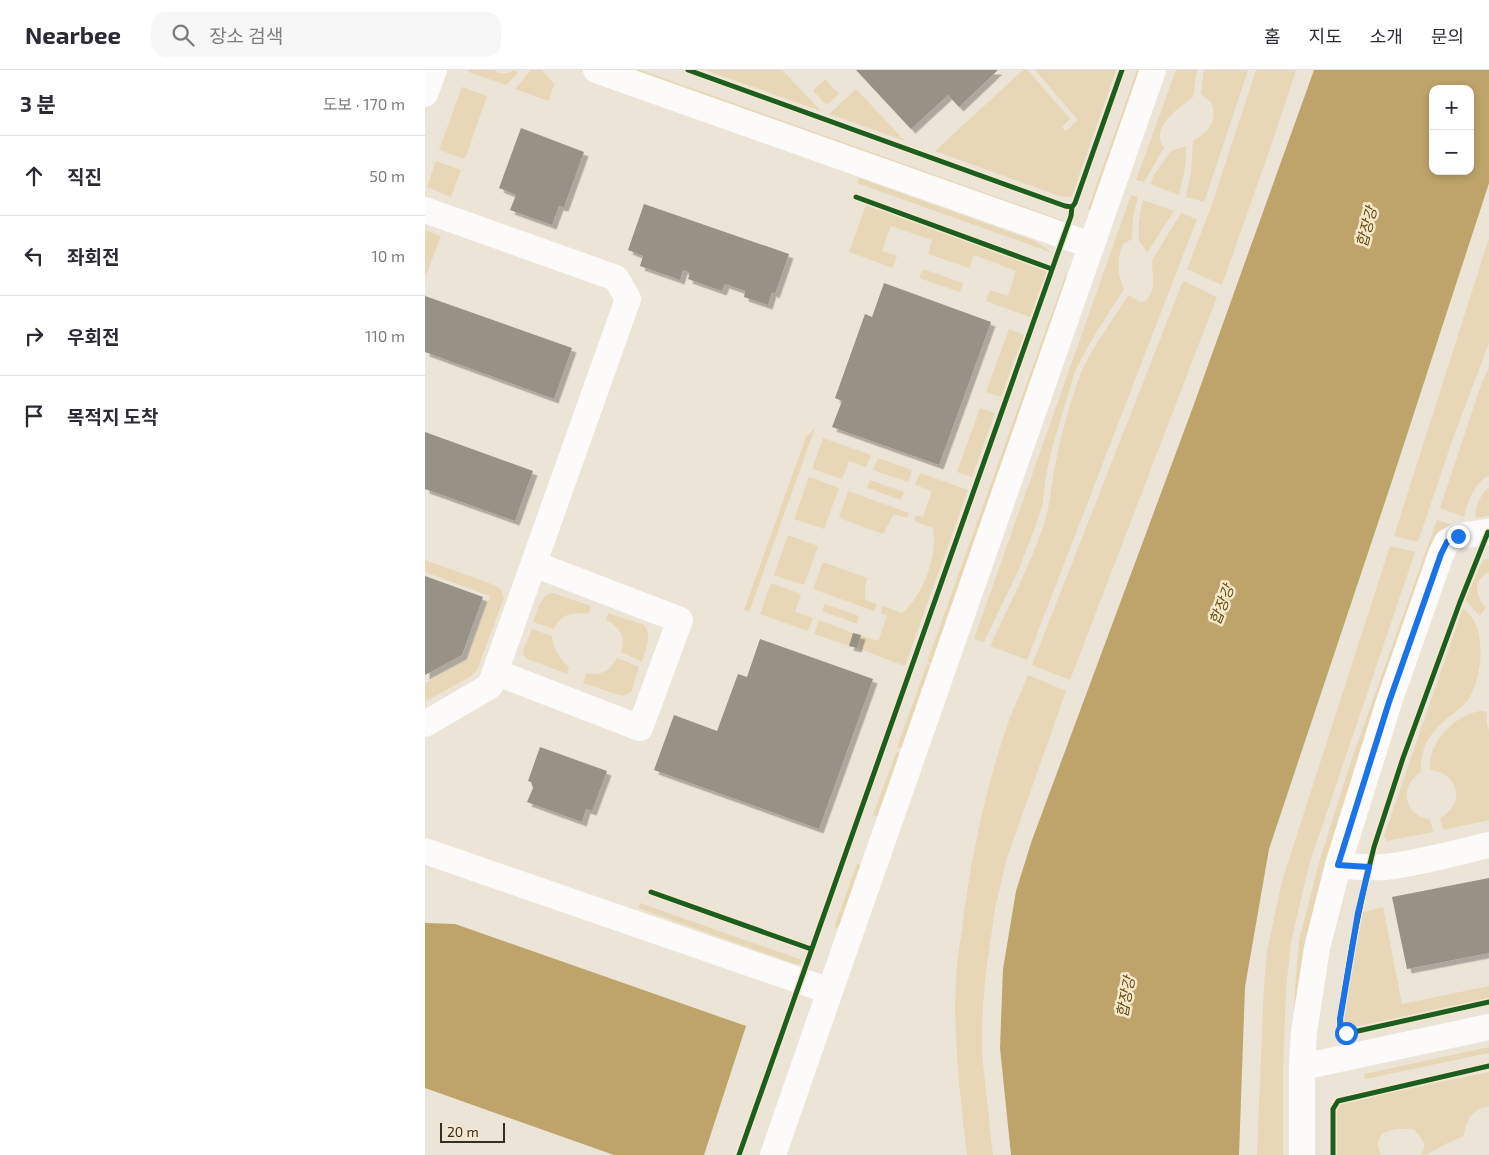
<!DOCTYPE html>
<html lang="ko">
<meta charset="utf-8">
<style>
:root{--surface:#fff;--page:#f7f7f7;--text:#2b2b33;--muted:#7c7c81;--line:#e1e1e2}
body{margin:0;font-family:"Exo 2","Noto Sans KR",sans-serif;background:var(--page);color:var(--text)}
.controls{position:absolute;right:15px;top:15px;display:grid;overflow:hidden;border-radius:10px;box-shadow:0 2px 8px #0003}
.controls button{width:45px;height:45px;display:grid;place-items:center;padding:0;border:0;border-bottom:1px solid var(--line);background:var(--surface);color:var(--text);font:25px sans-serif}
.scale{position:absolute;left:15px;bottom:12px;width:65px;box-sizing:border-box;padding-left:5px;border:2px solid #342e23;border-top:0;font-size:14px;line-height:18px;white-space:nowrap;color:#342e23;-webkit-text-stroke:4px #f6e8cc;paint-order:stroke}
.stop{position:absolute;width:15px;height:15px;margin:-11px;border:4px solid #1a73e8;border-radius:50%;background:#fff}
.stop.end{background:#1a73e8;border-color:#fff;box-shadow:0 1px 5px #0008}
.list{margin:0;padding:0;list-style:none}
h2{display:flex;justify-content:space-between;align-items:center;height:65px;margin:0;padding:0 20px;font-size:21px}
h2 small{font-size:16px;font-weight:400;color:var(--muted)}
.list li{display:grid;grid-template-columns:32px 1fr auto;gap:15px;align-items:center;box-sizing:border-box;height:80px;padding:0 20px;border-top:1px solid var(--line)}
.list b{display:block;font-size:19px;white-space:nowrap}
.list em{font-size:16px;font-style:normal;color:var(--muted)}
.icon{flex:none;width:28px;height:28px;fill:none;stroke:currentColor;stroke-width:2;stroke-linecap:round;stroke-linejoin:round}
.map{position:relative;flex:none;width:1064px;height:1085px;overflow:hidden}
header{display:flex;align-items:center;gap:30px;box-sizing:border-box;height:70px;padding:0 25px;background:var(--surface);border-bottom:1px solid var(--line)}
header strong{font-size:24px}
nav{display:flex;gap:28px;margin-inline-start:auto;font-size:18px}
.search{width:350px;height:45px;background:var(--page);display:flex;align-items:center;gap:12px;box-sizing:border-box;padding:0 18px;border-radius:15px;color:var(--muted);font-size:19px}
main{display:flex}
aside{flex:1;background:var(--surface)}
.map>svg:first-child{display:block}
</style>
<header>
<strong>Nearbee</strong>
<div class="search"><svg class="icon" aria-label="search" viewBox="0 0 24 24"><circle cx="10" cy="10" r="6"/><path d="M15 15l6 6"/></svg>장소 검색</div>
<nav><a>홈</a><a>지도</a><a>소개</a><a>문의</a></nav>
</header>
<main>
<aside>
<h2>3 분<small>도보 · 170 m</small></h2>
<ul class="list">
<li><svg class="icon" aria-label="ahead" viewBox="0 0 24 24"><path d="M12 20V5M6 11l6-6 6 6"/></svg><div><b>직진</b></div><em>50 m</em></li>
<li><svg class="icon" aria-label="left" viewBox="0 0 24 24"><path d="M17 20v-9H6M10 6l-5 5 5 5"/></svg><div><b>좌회전</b></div><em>10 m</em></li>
<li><svg class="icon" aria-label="right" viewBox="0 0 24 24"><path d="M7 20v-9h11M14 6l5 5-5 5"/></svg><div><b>우회전</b></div><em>110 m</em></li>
<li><svg class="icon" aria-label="arrive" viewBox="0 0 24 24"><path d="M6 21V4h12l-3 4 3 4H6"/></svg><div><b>목적지 도착</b></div></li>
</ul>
</aside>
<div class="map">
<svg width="1064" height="1085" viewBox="0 0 1064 1085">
<defs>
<filter id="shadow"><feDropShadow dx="4.5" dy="4.5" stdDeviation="0" flood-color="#0004"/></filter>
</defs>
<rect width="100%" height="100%" fill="#ece4d6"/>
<!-- green -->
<path fill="#e7d7b6" d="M43,0H70L74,3H82L90,0L93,3L81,15L46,3Z
M106,0H117L129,14L124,31L90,19Z
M205,0H216L639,151L638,155Z
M280,0H357L396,41Z
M598,0H603L645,49L637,57L641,61L653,50L610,0H691L647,126L642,127L635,126L510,81Z
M712,0H718L668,141L663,139Z
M751,0H772L768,27C756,37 734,50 735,67C735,71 737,75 739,78L719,112L711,110Z
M779,0H823L779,132L761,127L766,101L768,71C783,62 794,51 786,32L776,24Z
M831,0H871L847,73L797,215L762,199L786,137Z
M400,9L414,24L402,35L388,21Z
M37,17L62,26L40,89L14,80Z
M431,19L480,71L404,44Z
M761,76L760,98L754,125L725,114L729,105L746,81Z
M11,91L36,100L26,127L2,117Z
M434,108L610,171L628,183L432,113Z
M706,125L713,127L708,148L707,169L698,174C692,187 692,206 699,219L669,266L650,301L627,378L620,410L618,433L612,452L593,501L559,572L549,569Z
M718,130L749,141L722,183C720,178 718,176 715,172C711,163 716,139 718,130Z
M441,135L622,200L605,247L561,231L565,220L583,226L591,201L549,185L544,198L503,184L507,170L466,156L457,181L472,186L468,198L424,182Z
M756,143L772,149L602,590L565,576C584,535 605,496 619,454C626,434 626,412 631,391C637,362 645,331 656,303C667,277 688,250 703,225L715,232L720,231L724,227L727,221L728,214L727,190Z
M0,160L16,166L1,205L0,204Z
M1064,168V273L1027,371L993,472L969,466Z
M498,199L538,213L535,222L494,208Z
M641,204V216L508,594L502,592Z
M758,211L792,227L645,610L607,595Z
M584,259L599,265L576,327L561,322Z
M1064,296V405C1049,414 1043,430 1039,447L1015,438L1055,318Z
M555,338L570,343L547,407L532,402Z
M390,358L324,542L319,540L381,367Z
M398,368L446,385L441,397L424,391L417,409L387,399Z
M453,388L487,400L483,412L448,400Z
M495,403L543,420L480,596L432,578L436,565L453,571L462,546L456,543L458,536L477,543C498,526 513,485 508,458L489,451L491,445L498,447L507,421L490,415Z
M384,407L414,418L399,459L369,449Z
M445,410L479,422L476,430L442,418Z
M1064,417V446L1050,448C1051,436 1054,426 1064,417Z
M423,421L484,443L482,448L469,444L458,464L414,448Z
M1012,450L1039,459L931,696L867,998L870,918L874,871L893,796L925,694Z
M363,465L393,476L379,515L349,505Z
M965,476L990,482L884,795L866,872L861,919L858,1000V1085H832L839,916L842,881L857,811Z
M1064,489V502C1048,510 1049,526 1061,537L1055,546L1040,530L1058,490Z
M0,490L72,516L77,521L79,528L52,600L48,605L0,632V613L41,590L65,526L0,502Z
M398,492L442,508L440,516V530L452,534L449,541L388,519Z
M346,513L376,524L370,542L388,548L383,561L335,544Z
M128,523L166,536L164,544C148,541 136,544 129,559L108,552C113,540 114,526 128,523Z
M400,534L434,546L432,554L397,541Z
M1038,538C1042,542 1048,547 1050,553C1060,574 1056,612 1042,631C1037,637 1031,641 1025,646C1007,660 994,678 996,702C974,716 978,746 1005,749L1008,762L962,771L959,766Z
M183,543L219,555C228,566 220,579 217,592L196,582C201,565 195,558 181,550Z
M394,550L428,563L424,576L389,564Z
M107,559L127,566C128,580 135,589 144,597L142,604L103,589L98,585L99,578Z
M192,588L214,597L206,622L197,626L158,613L161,604C176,605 185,602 192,588Z
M502,594L508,596L478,679L472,677Z
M603,605L641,621L582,788L570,838L560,910L557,954V984L568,1085H542C535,1026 528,967 531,907C532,890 535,874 537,858C545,794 558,730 578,668C584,647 595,626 603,605Z
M1055,641L1062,642V653L1064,661V750L1018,760L1015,748C1041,735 1034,702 1005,700C1003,672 1030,645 1055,641Z
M471,682L475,684L453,747L448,745Z
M432,794L436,795L416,855L412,858L409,857Z
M215,833L377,890L375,894H370L213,838Z
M958,837L977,934L1064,916V928L920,959L918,955L924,919L938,842Z
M1064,977V983L940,1009L939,1004Z
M1064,1002V1036C1048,1039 1040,1051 1039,1066L1018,1075L1001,1085H996C1003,1074 997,1067 988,1059C970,1058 944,1060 956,1085H912L911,1041L912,1037L918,1032Z"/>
<!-- water -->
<path fill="#bea46a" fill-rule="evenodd" d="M889,0H1064V113L964,420L844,779L820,917L814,1085H586L575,978L578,899L591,821L607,770L768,337ZM1008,19H1045V101H1008Z
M0,853L30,854L321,956L279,1085H189L0,1018Z"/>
<!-- building -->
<path fill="#979186" filter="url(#shadow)" d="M431,0H573L534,37L523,25L486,59Z
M96,58L159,82L139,137L134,136L127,155L85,140L91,125L74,118Z
M219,134L364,184L350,224L347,222L343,235L319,227L320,221L300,214L297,221L263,209L265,203L258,200L255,210L215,196L218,186L203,180Z
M459,213L566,252L514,395L407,357L417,331L410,328L440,244L447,247Z
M0,226L147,278L129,329L0,282Z
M0,362L108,401L90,451L0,419Z
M0,506L58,527L37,585L0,605Z
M428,563L436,565L432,578L424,576Z
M335,569L448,609L394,759L229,700L249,645L292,661L313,604L322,607Z
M115,677L182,701L167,741L161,739L157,752L102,732L108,718L106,712L103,711Z
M1064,808V883L982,899L967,827Z"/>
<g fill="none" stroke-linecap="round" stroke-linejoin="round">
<!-- minor -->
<path stroke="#fcfbf9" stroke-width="26" d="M171,0L665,175
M0,24L9,0
M0,140L191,208L203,229L65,616L0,654
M70,602L215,658L255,550L109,494
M0,781L405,921L728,0
M913,795C929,797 944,798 960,797C995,793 1030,783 1064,775
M877,997L1064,957
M348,1085L405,921
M877,1085V997L879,962L892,878L913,795L964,632L1016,484L1022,472L1033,466L1064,462"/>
<defs>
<path id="cycleway" d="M263,0L640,136L647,137L650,133L697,0
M431,127L627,199
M1063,462L1035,532L978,688L949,777L940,814L927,876L915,949V956L918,962L924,963L1064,932
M226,822L386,879
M314,1085L630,191L646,146L647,137
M908,1085V1039L913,1031L1064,996"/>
</defs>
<!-- cycleway casing -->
<use href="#cycleway" stroke="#f6e8cc" stroke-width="8"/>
<!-- cycleway -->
<use href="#cycleway" stroke="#1b5e20" stroke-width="5"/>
</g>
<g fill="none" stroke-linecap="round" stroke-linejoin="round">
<!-- route -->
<path stroke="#1a73e8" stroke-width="6" d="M921,963L916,960L915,949L933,843L944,797L913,795L964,632L1016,484L1022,472L1033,466"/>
</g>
<g text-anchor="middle" stroke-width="5" stroke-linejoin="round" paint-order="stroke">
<!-- water labels -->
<g font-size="15" font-style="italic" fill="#654d11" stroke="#f6e8cc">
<text transform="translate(942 157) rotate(-75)" y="5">합장강</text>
<text transform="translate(797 535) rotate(-69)" y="5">합장강</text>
<text transform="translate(701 927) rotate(-79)" y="5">합장강</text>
</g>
</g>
</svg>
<div class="controls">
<button>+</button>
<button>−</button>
</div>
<div class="scale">20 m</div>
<div class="stop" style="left:921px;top:963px"></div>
<div class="stop end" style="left:1033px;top:466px"></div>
</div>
</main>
